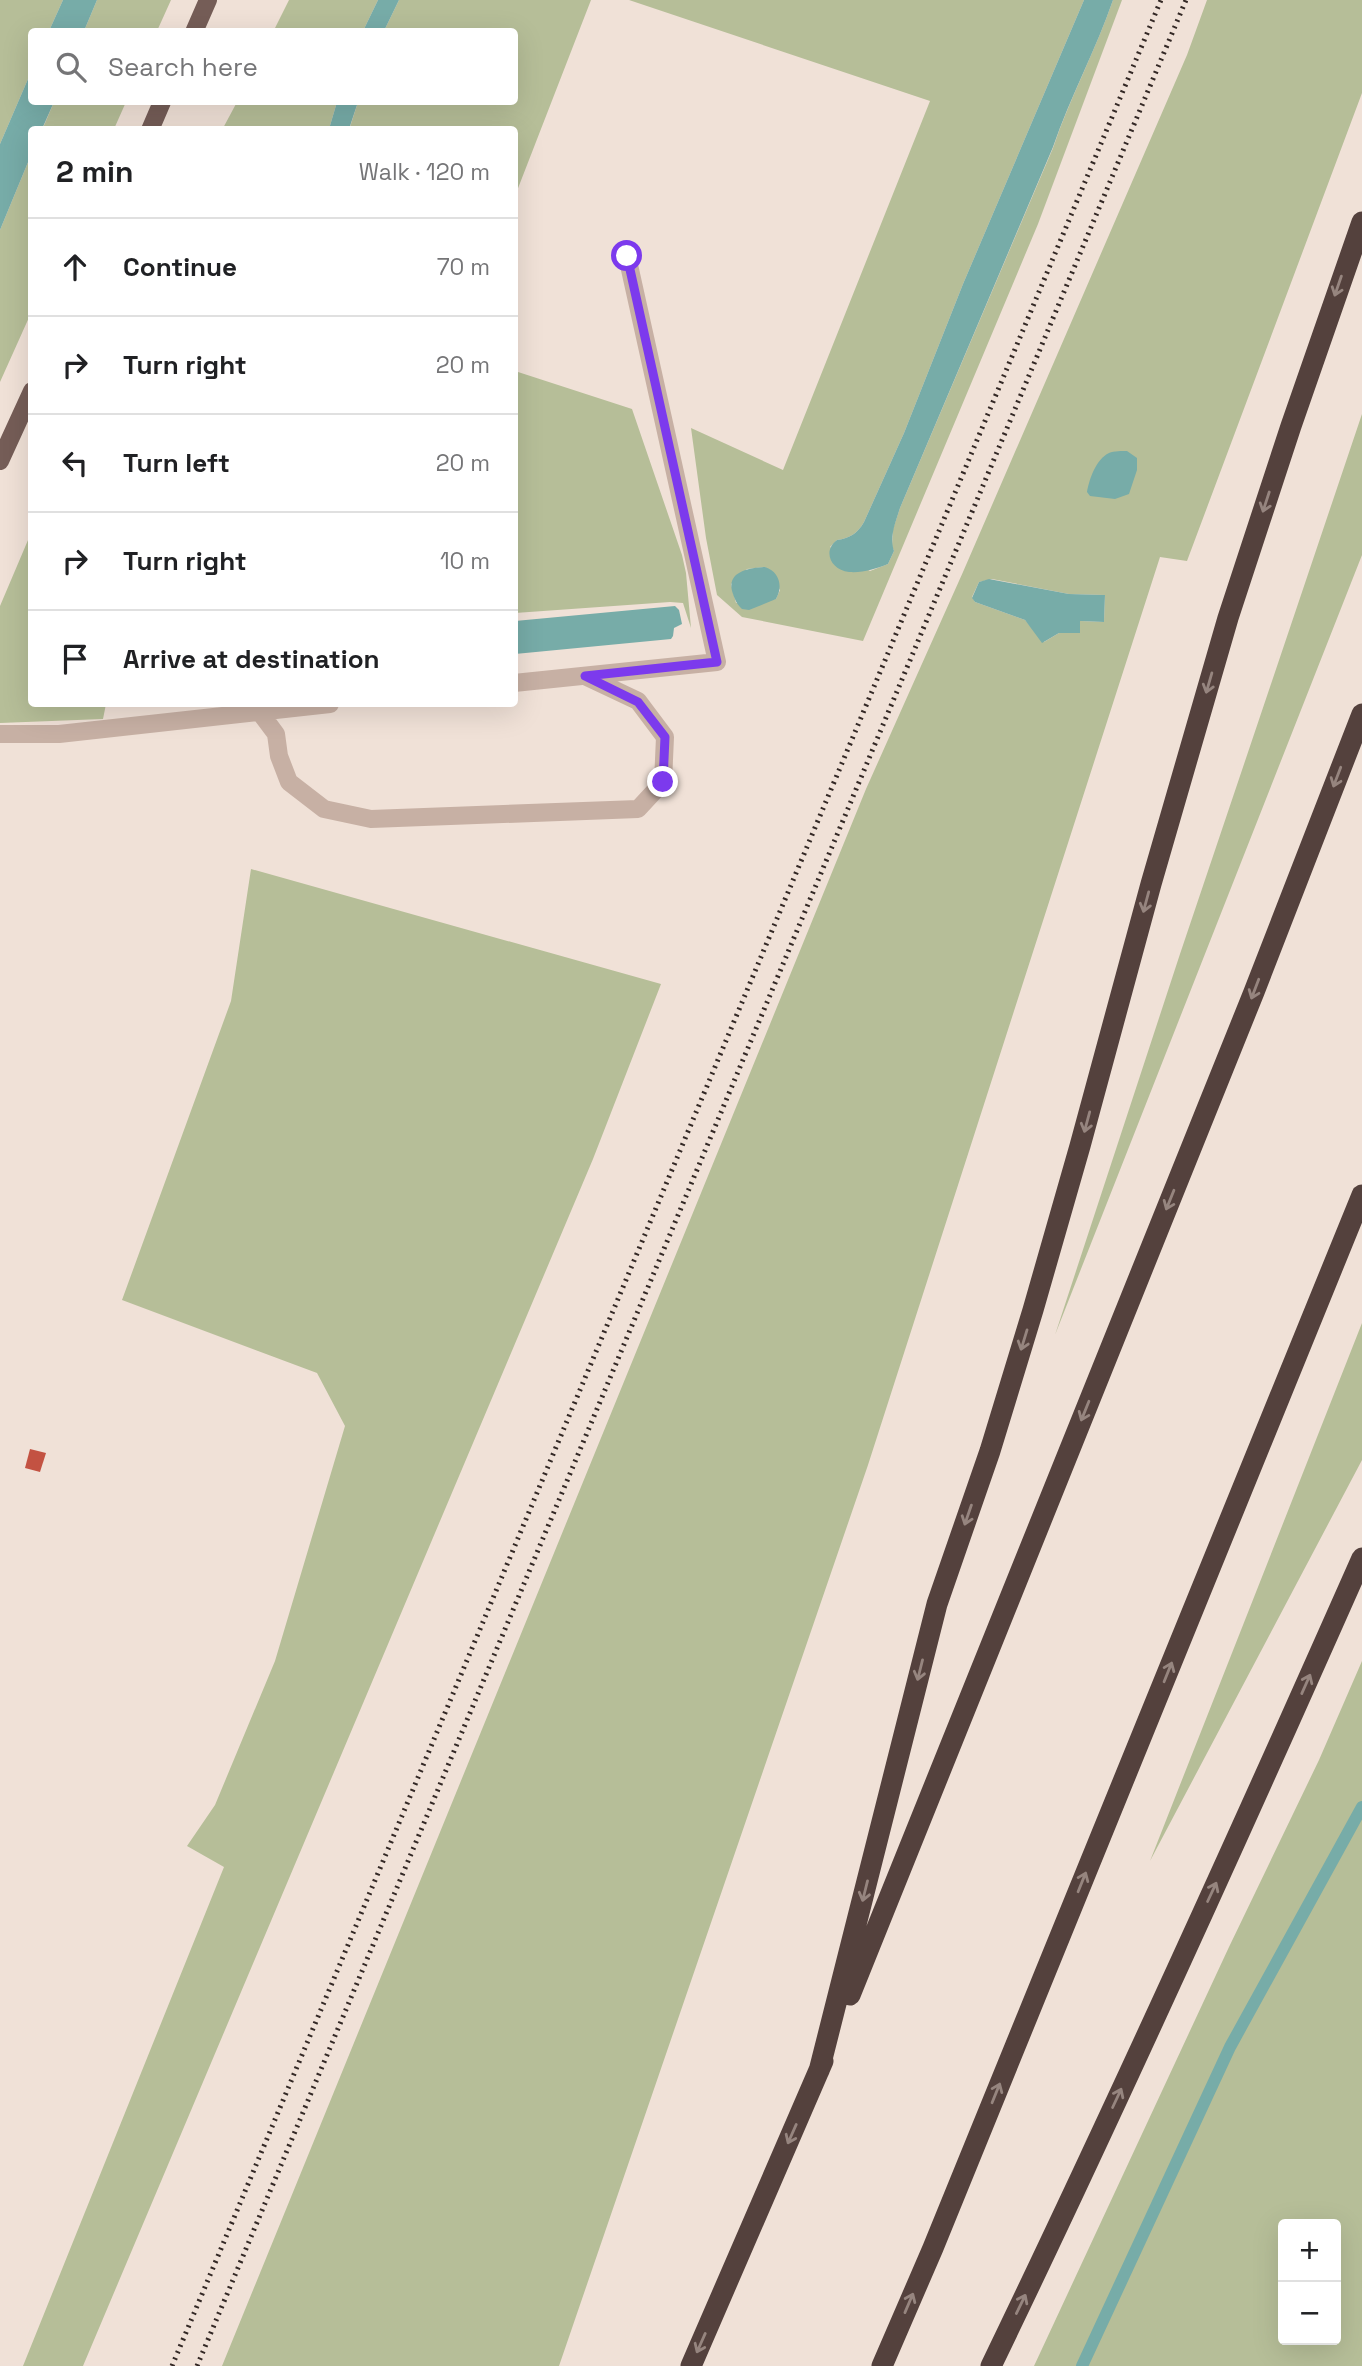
<!DOCTYPE html>
<meta charset="utf-8">
<style>
:root{--surface:#fff;--page:#f2f2f2;--text:#202124;--muted:#757577;--line:#e0e0e0}
body{margin:0;font-family:"Space Grotesk",sans-serif;background:var(--page);color:var(--text)}
.controls{position:absolute;right:21px;bottom:21px;display:grid;overflow:hidden;border-radius:7px;box-shadow:0 7px 28px #0002}
.controls button{width:63px;height:63px;display:grid;place-items:center;padding:0;border:0;border-bottom:2px solid var(--line);background:var(--surface);color:var(--text);font:35px sans-serif}
.stop{position:absolute;width:21px;height:21px;margin:-16px;border:5px solid #7c3aed;border-radius:50%;background:#fff}
.stop.end{background:#7c3aed;border-color:#fff;box-shadow:0 2px 7px #0008}
.list{margin:0;padding:0;list-style:none}
h2{display:flex;justify-content:space-between;align-items:center;height:91px;margin:0;padding:0 28px;font-size:30px}
h2 small{font-size:23px;font-weight:400;color:var(--muted)}
.list li{display:grid;grid-template-columns:46px 1fr auto;gap:21px;align-items:center;box-sizing:border-box;height:98px;padding:0 28px;border-top:2px solid var(--line)}
.list b{display:block;font-size:26px;white-space:nowrap}
.list em{font-size:23px;font-style:normal;color:var(--muted)}
.icon{flex:none;width:38px;height:38px;fill:none;stroke:currentColor;stroke-width:2;stroke-linecap:round;stroke-linejoin:round}
.map{position:relative;flex:none;width:1362px;height:2366px;overflow:hidden}
.search{position:absolute;background:var(--surface);box-shadow:0 7px 28px #0002;left:28px;top:28px;width:490px;height:77px;display:flex;align-items:center;gap:18px;box-sizing:border-box;padding:0 24px;border-radius:7px;color:var(--muted);font-size:26px}
.panel{position:absolute;background:var(--surface);box-shadow:0 7px 28px #0002;left:28px;top:126px;width:490px;height:581px;border-radius:7px}
.map>svg:first-child{display:block}
</style>
<div class="map">
<svg width="1362" height="2366" viewBox="0 0 1362 2366">
<rect width="100%" height="100%" fill="#f0e1d7"/>
<!-- green -->
<path fill="#b6be98" fill-rule="evenodd" d="M0,0H63L49,31L32,32L31,72L0,144Z
M97,0H171L157,31H84Z
M289,0H378L363,31L273,32Z
M399,0H591L515,196L514,130H349L358,102H514V32L384,31Z
M629,0H1084L963,284L904,433L864,522C857,534 850,538 837,540L830,547L870,571L888,564L894,551L892,546L893,529L900,508L1053,148C1070,97 1096,50 1113,0H1122L1038,224L863,641L742,617L717,595L706,538L691,428L783,470L930,101ZM765,567L780,590L776,599L736,603L731,584L747,569Z
M1207,0H1362V93L1187,561L1160,557L868,1465L559,2366H222L866,789L963,572L1187,55ZM992,579L1069,594L1105,595L1104,622L1080,621L1079,633H1059L1044,642L1025,620L975,602L972,597L979,582Z
M54,102H126L114,129L42,130Z
M237,102H337L329,129L222,130Z
M31,155V313L0,382V230Z
M515,371L632,409L682,555L686,573L691,628L683,603L670,602L515,613Z
M1362,414V555L1055,1335L1180,954Z
M31,533L32,704H106L103,719L0,723V606Z
M251,869L661,984L593,1159L83,2366H23L224,1867L187,1846L215,1805L275,1661L345,1426L317,1373L122,1300L231,1001Z
M1362,1323V1460L1150,1861Z
M1362,1661V2366H1034L1229,1947L1319,1760ZM1283,2224H1336V2340H1283Z"/>
<!-- water -->
<path fill="#77aca8" d="M63,0H97L84,31H49Z
M378,0H399L384,31H363Z
M1084,0H1113C1096,50 1070,97 1053,147L900,508C896,521 889,537 894,551L888,564C875,569 863,573 849,572C831,570 822,551 837,540C850,538 857,534 864,522L904,433L963,284Z
M31,72L32,102H54L42,129L32,130L31,155L0,230V144Z
M337,102H358L349,129H329Z
M1127,451L1137,458V470L1129,494L1115,499L1090,496L1087,492C1089,480 1096,459 1109,453C1114,451 1122,451 1127,451Z
M765,567C780,572 783,587 776,599L749,610L742,609C737,604 735,600 733,594C725,572 748,568 765,567Z
M989,579L1069,594L1105,595L1104,622L1080,621V633H1059L1042,643L1025,620L975,602L972,598L979,582Z
M675,606L679,610L682,624L674,628L673,636L671,639L515,654V621Z"/>
<g fill="none" stroke-linecap="round" stroke-linejoin="round">
<!-- stream -->
<path stroke="#77aca8" stroke-width="12" d="M1082,2366L1230,2047L1362,1807"/>
</g>
<!-- building -->
<path fill="#c35242" d="M30,1449L46,1453L40,1472L25,1468Z"/>
<g fill="none" stroke-linecap="round" stroke-linejoin="round">
<!-- minor -->
<path stroke="#c7b0a4" stroke-width="18" d="M514,683L717,662L627,256
M259,711L276,734L279,756L289,782L324,809L371,819L638,809L663,782L665,737L638,701L585,676
M0,734H59L330,704"/>
<!-- major -->
<path stroke="#755d57" stroke-width="18" d="M194,32L208,0
M150,130L162,102
M0,461L32,391"/>
<!-- highway -->
<path stroke="#54413d" stroke-width="21" d="M850,1995L1254,992L1362,714
M819,2071L937,1604L990,1451L1033,1310L1080,1146L1151,884L1228,618L1291,426L1362,222
M691,2366L823,2061
M882,2366L933,2248L1362,1195
M991,2366C1120,2099 1242,1829 1362,1558"/>
<!-- rail -->
<path stroke="#332825" stroke-width="5" stroke-dasharray="2 5" stroke-linecap="butt" d="M172,2366L1161,0
M197,2366L1186,0"/>
</g>
<!-- one-way arrows -->
<defs><path id="oneway-shaft" d="M-6 0H5M1.5-3L5.5 0L1.5 3" fill="none" stroke-width="1.6" stroke-linecap="round" stroke-linejoin="round" transform="scale(1.75)"/></defs>
<g stroke="#96857f">
<use href="#oneway-shaft" transform="translate(1338 286) rotate(109)"/>
<use href="#oneway-shaft" transform="translate(1266 502) rotate(108)"/>
<use href="#oneway-shaft" transform="translate(1209 683) rotate(106)"/>
<use href="#oneway-shaft" transform="translate(1337 777) rotate(111)"/>
<use href="#oneway-shaft" transform="translate(1146 902) rotate(105)"/>
<use href="#oneway-shaft" transform="translate(1255 989) rotate(111)"/>
<use href="#oneway-shaft" transform="translate(1087 1122) rotate(105)"/>
<use href="#oneway-shaft" transform="translate(1170 1200) rotate(112)"/>
<use href="#oneway-shaft" transform="translate(1024 1340) rotate(107)"/>
<use href="#oneway-shaft" transform="translate(1085 1411) rotate(112)"/>
<use href="#oneway-shaft" transform="translate(968 1515) rotate(109)"/>
<use href="#oneway-shaft" transform="translate(920 1670) rotate(104)"/>
<use href="#oneway-shaft" transform="translate(1168 1672) rotate(-68)"/>
<use href="#oneway-shaft" transform="translate(1306 1684) rotate(-66)"/>
<use href="#oneway-shaft" transform="translate(1082 1882) rotate(-68)"/>
<use href="#oneway-shaft" transform="translate(865 1891) rotate(104)"/>
<use href="#oneway-shaft" transform="translate(1212 1892) rotate(-65)"/>
<use href="#oneway-shaft" transform="translate(996 2093) rotate(-68)"/>
<use href="#oneway-shaft" transform="translate(1117 2098) rotate(-65)"/>
<use href="#oneway-shaft" transform="translate(792 2134) rotate(114)"/>
<use href="#oneway-shaft" transform="translate(909 2303) rotate(-67)"/>
<use href="#oneway-shaft" transform="translate(1021 2304) rotate(-64)"/>
<use href="#oneway-shaft" transform="translate(701 2343) rotate(114)"/>
</g>
<g fill="none" stroke-linecap="round" stroke-linejoin="round">
<!-- route -->
<path stroke="#7c3aed" stroke-width="9" d="M627,256L717,662L585,676L638,702L665,737L663,782"/>
</g>
</svg>
<div class="controls">
<button>+</button>
<button>−</button>
</div>
<div class="stop" style="left:627px;top:256px"></div>
<div class="stop end" style="left:663px;top:782px"></div>
<div class="search"><svg class="icon" aria-label="search" viewBox="0 0 24 24"><circle cx="10" cy="10" r="6"/><path d="M15 15l6 6"/></svg>Search here</div>
<section class="panel">
<h2>2 min<small>Walk · 120 m</small></h2>
<ul class="list">
<li><svg class="icon" aria-label="ahead" viewBox="0 0 24 24"><path d="M12 20V5M6 11l6-6 6 6"/></svg><div><b>Continue</b></div><em>70 m</em></li>
<li><svg class="icon" aria-label="right" viewBox="0 0 24 24"><path d="M7 20v-9h11M14 6l5 5-5 5"/></svg><div><b>Turn right</b></div><em>20 m</em></li>
<li><svg class="icon" aria-label="left" viewBox="0 0 24 24"><path d="M17 20v-9H6M10 6l-5 5 5 5"/></svg><div><b>Turn left</b></div><em>20 m</em></li>
<li><svg class="icon" aria-label="right" viewBox="0 0 24 24"><path d="M7 20v-9h11M14 6l5 5-5 5"/></svg><div><b>Turn right</b></div><em>10 m</em></li>
<li><svg class="icon" aria-label="arrive" viewBox="0 0 24 24"><path d="M6 21V4h12l-3 4 3 4H6"/></svg><div><b>Arrive at destination</b></div></li>
</ul>
</section>
</div>
